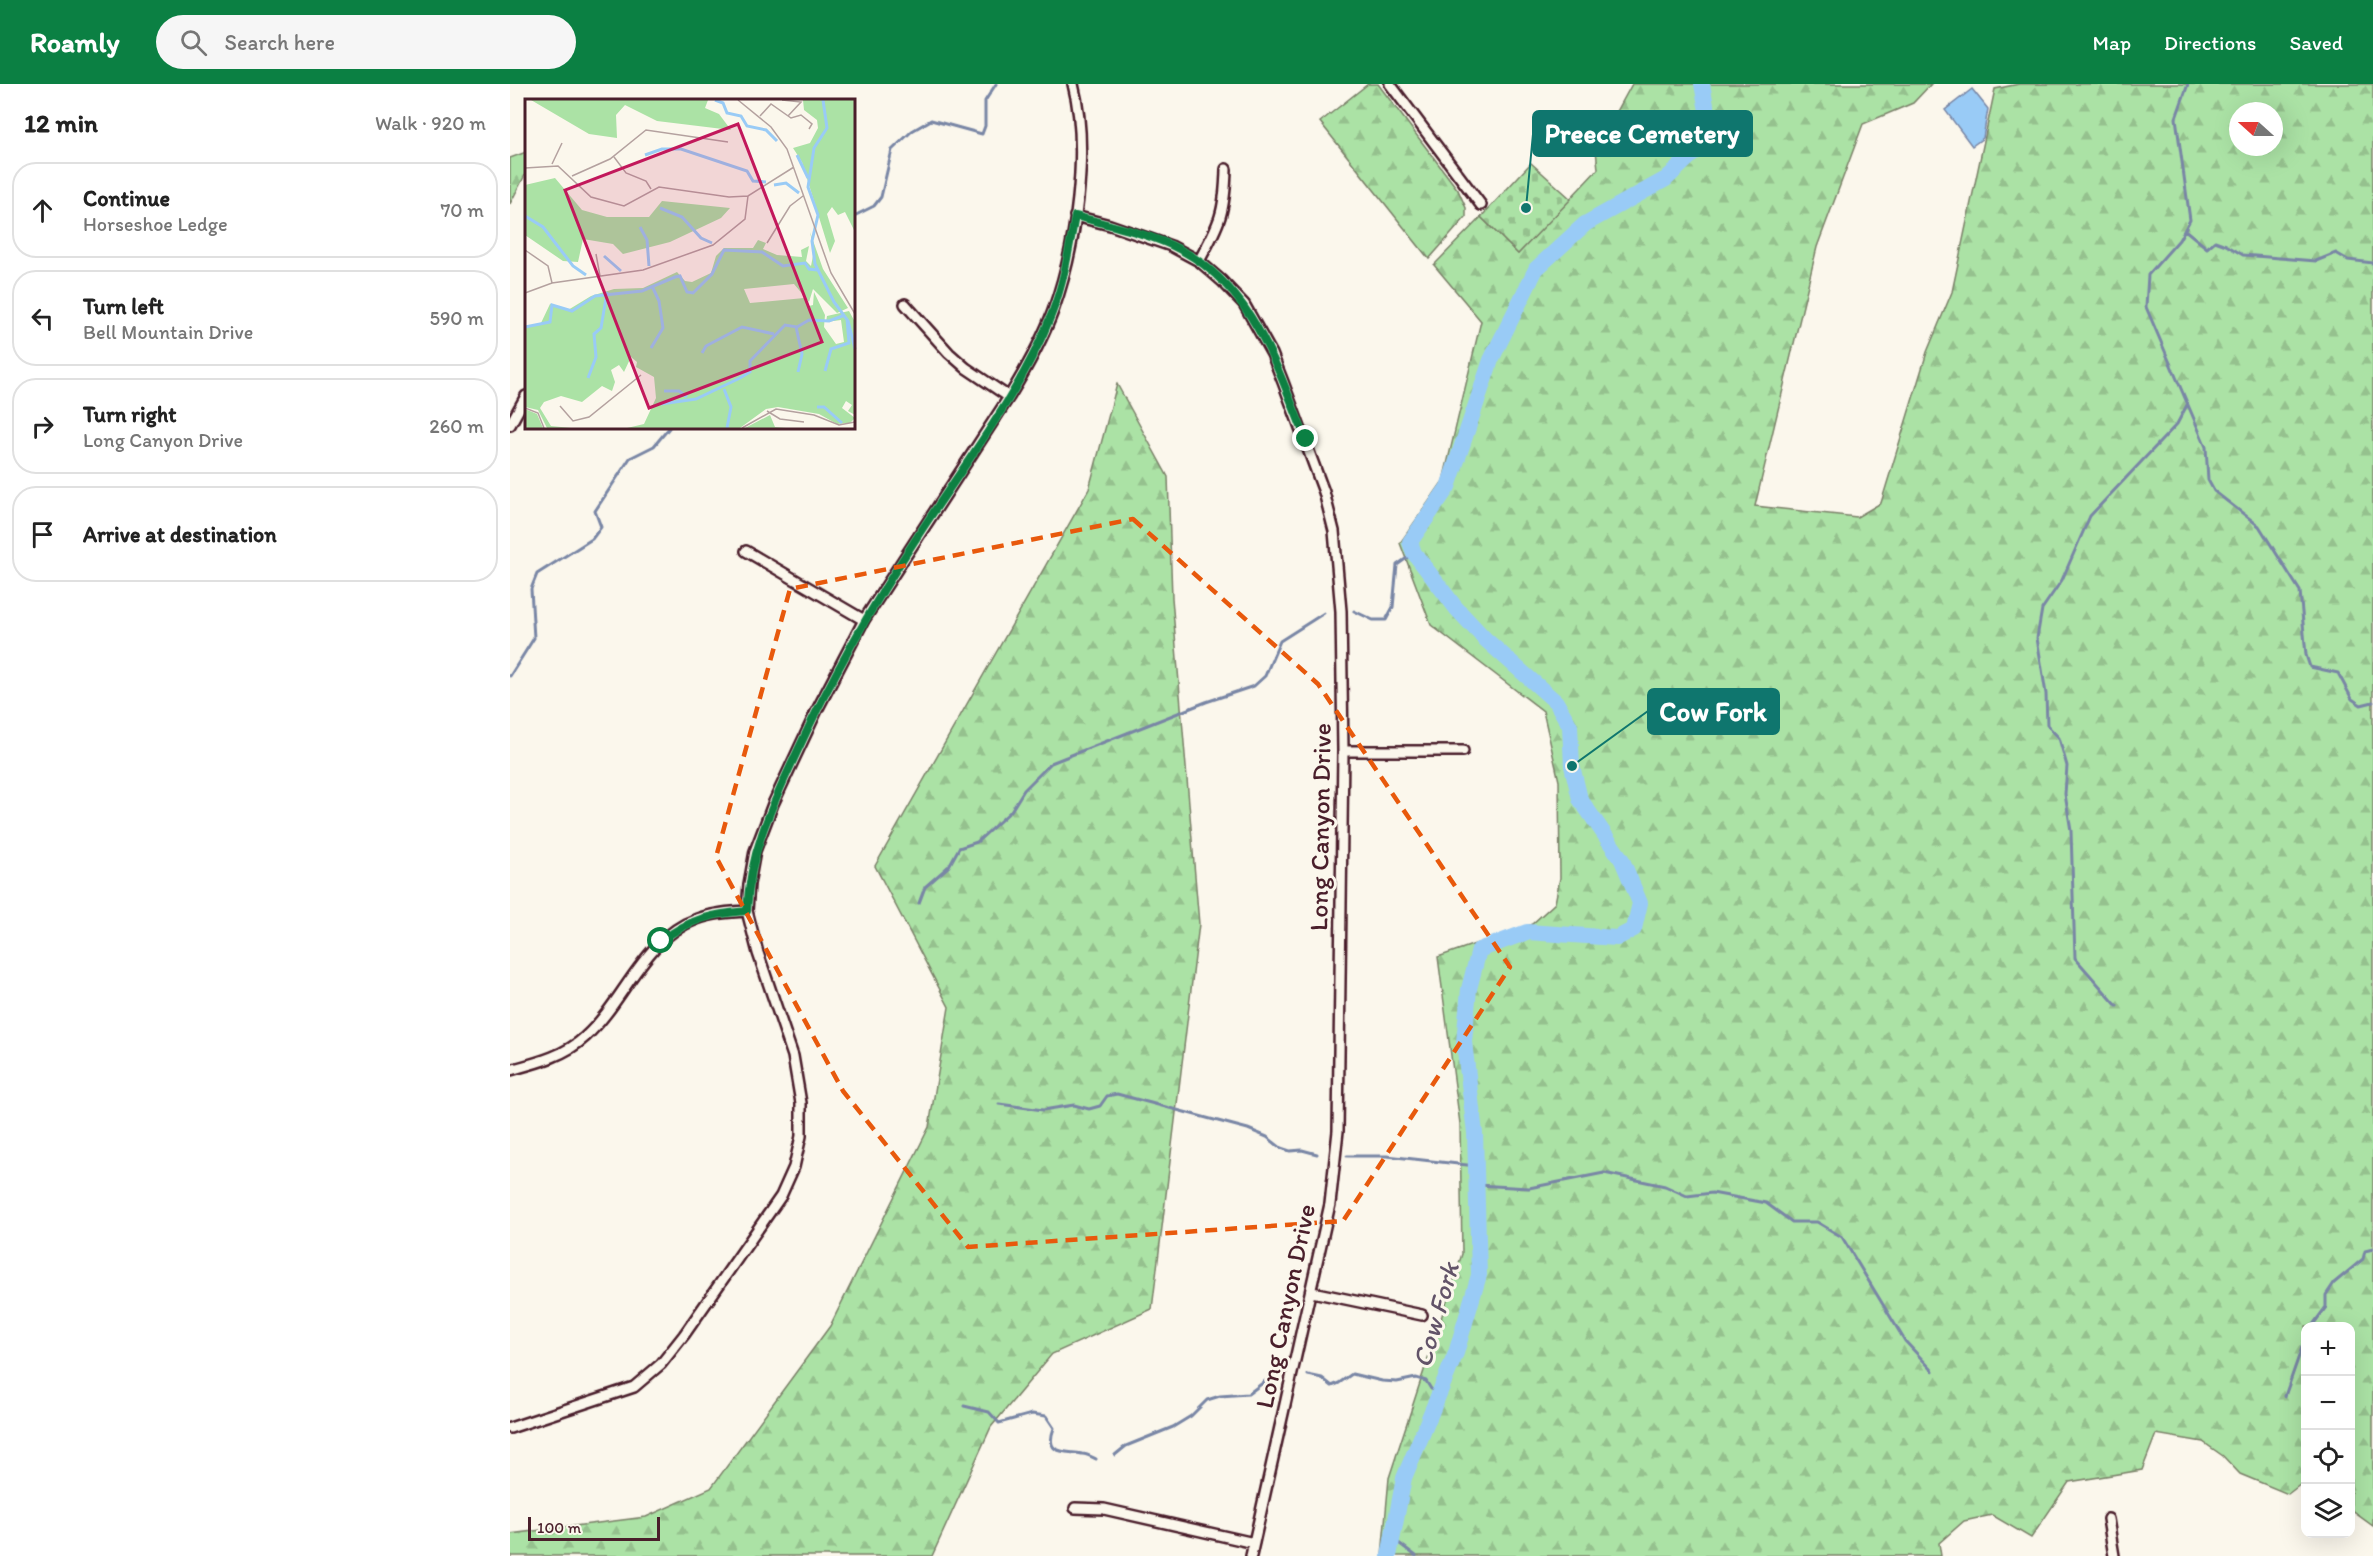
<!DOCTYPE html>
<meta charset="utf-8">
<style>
:root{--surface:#fff;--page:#f6f6f6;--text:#222;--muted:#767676;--line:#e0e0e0;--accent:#0b8043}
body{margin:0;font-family:Itim,sans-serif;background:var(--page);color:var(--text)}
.controls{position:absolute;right:18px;bottom:18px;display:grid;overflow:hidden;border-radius:12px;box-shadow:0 6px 24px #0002}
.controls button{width:54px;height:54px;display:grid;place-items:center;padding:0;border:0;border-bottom:2px solid var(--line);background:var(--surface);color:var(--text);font:30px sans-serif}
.compass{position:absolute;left:1719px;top:18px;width:54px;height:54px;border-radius:50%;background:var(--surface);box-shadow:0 6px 24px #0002;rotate:291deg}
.scale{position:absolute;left:18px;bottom:15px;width:132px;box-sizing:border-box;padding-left:6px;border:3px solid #4a1f2b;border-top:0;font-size:16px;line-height:21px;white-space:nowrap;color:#4a1f2b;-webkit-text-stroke:4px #fbf7ec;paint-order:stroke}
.stop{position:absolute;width:18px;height:18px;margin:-14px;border:4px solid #0b8043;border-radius:50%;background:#fff}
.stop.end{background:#0b8043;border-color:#fff;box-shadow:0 2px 6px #0008}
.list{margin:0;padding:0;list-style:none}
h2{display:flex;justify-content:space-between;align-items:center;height:78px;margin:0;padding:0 24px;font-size:26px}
h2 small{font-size:20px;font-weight:400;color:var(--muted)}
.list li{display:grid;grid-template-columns:39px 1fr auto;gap:18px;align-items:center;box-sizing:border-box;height:96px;margin:0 12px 12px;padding:0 12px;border:2px solid var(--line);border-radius:24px}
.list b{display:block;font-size:22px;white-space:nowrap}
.list p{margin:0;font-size:20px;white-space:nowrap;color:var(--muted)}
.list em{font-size:20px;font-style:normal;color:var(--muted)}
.icon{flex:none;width:33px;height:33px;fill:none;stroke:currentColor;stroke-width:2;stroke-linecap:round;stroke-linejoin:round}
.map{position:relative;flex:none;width:1863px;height:1472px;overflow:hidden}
header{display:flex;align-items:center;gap:36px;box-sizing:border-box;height:84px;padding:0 30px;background:var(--accent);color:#fff}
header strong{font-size:28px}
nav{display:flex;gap:33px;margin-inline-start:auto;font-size:21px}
.search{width:420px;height:54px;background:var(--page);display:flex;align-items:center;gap:15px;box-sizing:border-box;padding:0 21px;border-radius:33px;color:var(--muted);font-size:22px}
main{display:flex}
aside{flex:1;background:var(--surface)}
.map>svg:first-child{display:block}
</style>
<header>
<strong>Roamly</strong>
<div class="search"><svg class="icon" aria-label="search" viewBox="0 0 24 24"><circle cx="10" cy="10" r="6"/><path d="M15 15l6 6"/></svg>Search here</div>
<nav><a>Map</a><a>Directions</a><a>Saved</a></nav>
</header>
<main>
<aside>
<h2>12 min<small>Walk · 920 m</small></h2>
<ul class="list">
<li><svg class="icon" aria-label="ahead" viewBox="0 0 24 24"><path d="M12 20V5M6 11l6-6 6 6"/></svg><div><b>Continue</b><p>Horseshoe Ledge</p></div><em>70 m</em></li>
<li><svg class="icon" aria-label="left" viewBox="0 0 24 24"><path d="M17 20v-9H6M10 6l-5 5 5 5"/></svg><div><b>Turn left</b><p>Bell Mountain Drive</p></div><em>590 m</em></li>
<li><svg class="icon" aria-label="right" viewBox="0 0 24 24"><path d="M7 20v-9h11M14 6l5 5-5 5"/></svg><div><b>Turn right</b><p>Long Canyon Drive</p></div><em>260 m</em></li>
<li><svg class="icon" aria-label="arrive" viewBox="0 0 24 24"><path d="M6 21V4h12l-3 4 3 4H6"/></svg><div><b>Arrive at destination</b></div></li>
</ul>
</aside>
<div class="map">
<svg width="1863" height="1472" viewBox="0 0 1863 1472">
<defs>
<pattern id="forest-firs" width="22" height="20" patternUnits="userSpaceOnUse" patternTransform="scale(1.5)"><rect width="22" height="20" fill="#abe2a5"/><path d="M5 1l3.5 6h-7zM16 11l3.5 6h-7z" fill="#95c18e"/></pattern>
<pattern id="cemetery-stones" width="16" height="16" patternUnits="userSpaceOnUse" patternTransform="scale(1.5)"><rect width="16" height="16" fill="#abe2a5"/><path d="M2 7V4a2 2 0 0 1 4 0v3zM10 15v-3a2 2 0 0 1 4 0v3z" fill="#95c18e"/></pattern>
</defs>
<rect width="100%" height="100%" fill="#fbf7ec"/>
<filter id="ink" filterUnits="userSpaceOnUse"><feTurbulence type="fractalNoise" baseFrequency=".0167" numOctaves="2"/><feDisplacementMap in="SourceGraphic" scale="12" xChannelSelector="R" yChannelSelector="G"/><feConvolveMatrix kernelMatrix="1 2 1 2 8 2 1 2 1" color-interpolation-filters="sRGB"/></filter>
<g filter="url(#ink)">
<!-- forest -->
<path fill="url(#forest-firs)" stroke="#7a8068" stroke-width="1.5" fill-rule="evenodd" d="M858,0H868L948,106L956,124V133L919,175L810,38Z
M1122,0H1421L1403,19L1353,40L1307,163L1245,422L1347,433L1371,419L1417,268L1442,208L1485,5L1509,0H1863V1442L1841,1426L1840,1242H1796L1795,1397L1778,1410L1730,1390L1713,1372L1693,1358L1646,1350L1632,1386L1559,1398L1521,1454L1482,1431L1454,1437L1429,1459L1431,1472H872L879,1394L952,1170L950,1040L928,873L1022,840L1045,819L1050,794L1049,697L1033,627L921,541L890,459L933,397L971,237L924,181L971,133L1008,170L1088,85L1086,66ZM1728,27H1764V63H1728Z
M16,68V89L0,120V74Z
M607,300L658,393L662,514L689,840L642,1225L542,1270L481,1343L422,1472H0V1450L136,1433L201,1404L320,1242L419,1043L439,923L365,782L579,405Z"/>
<!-- cemetery -->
<path fill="url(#cemetery-stones)" stroke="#7a8068" stroke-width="1.5" d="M1021,79L1061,115L1008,170L971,133Z"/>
<!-- water -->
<path fill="#99cbf6" stroke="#7986a5" stroke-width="1.5" d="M1462,5L1478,25L1473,54L1462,62L1435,26Z"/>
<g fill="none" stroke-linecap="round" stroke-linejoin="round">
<!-- stream -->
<path stroke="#7986a5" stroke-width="3" d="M1678,0L1666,34L1680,136L1669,156L1638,191L1636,223L1696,363L1698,396L1704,407L1749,442L1790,507L1796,571L1800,583L1828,589L1842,615L1851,621L1863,618
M344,132L364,122L371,113L382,66L402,47L421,36L472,50L475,42V17L486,0
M1675,146L1697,164L1705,157L1716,161L1733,171L1806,177L1826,169L1838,176L1863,179
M844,527L863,536H876L883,523L887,481L904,469
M0,592L24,554L21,505L27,490L82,455L91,443L85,427L120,374L144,362L159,344
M409,819L415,803L439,782L449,764L467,758L501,727L514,706L541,679L696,618L744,602L755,592L770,557L814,529
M1607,922L1565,874L1561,747L1555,710L1557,682L1549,654L1537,641L1536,610L1527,554L1532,525L1552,496L1580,432L1667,340L1677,321
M489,1020L533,1026L564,1021L579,1025L590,1022L597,1012L607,1010L738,1045L757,1053L771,1064L780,1067L792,1066L807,1070
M837,1072H877L966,1082
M967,1101L1019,1104L1094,1089L1155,1102L1177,1112L1202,1109L1256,1119L1282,1138H1307L1332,1153L1395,1257L1423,1287
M1802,1242L1816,1223V1211L1824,1199L1853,1175L1855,1167L1863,1165
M798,1291L812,1294L822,1302L829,1299L842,1290L872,1297L887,1298L906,1294L916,1297L921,1305L929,1309
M1775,1312L1796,1252
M454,1322L479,1328L489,1339L522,1330L536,1332L544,1344C534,1371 554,1367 572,1370C577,1370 582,1373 586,1375
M605,1371L616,1362L663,1343L681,1332L697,1316L710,1312L738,1310L762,1292
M882,1454L906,1472"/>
<!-- river -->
<path stroke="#99cbf6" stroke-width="16" d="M879,1472L894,1394L946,1269L969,1191L965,1049L954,958L959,905L969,866L1017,848L1107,854L1124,845L1130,819L1112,776L1070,715L1062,682L1060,642L1046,618L975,555L946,524L904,469L900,458L938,403L981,276L1026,185L1075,140L1156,95L1187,66L1197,44L1198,32L1192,0"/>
<defs>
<path id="minor" d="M880,0L971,121
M565,132L600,141L661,162L689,177L712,197L734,220L762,270L773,298L814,408L824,447L831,527L833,667L828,1047L820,1120L741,1472
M689,177C710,139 715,128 716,85
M395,220L439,269L456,284L499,313
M0,341L16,312
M236,467L354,536
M833,667H953
M0,986C26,979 55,972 75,953C115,917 133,854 187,835C203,829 220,828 237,827
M802,1208L912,1231
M0,1344L124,1303L151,1280L174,1251L271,1112L284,1083L291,1052V1019L283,972L248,869L237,827L239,800L245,767L263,720L307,626L354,536L499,313C516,285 532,257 543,227C566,163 580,66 563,0
M565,1424L594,1425L744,1459
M1598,1435L1604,1472"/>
</defs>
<!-- minor casing -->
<use href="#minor" stroke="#4a1f2b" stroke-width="14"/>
<!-- minor -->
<use href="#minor" stroke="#fbf7ec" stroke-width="9"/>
</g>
</g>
<g fill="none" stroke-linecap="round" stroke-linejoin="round" filter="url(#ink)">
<!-- route -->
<path stroke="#0b8043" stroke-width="8" d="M151,857C180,835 201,830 237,827C240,766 262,722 287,668C322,592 363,520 409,450C455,379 511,309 542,229C554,198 559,165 565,132C597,140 631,148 661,161C741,197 766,281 796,355"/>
</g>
<!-- marked area -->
<path fill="none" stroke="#e8590c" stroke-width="4.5" stroke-dasharray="12 8" stroke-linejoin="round" d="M623,435L808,600L1000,883L833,1137L458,1163L333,1007L206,773L280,505Z"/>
<g text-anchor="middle" stroke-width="6" stroke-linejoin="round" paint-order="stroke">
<!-- street labels -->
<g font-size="26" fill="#4a1f2b" stroke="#fbf7ec">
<text transform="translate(810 743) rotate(-89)" y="9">Long Canyon Drive</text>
<text transform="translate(775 1222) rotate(-78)" y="9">Long Canyon Drive</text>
</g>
<!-- water labels -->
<g font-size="27" font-style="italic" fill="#625368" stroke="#fbf7ec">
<text transform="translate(926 1231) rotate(-74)" y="9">Cow Fork</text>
</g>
</g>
<!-- overview -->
<g transform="translate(15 15)">
<rect width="330" height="330" fill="#fbf7ec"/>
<path d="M6,1H183L180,9L194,15L206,31L132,22L100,6L91,16L92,39L64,35ZM278,1H330V133L320,113L313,116L307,108L302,115L310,142L305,154L277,63L268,49L285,44L293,29L292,21L279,11ZM30,79L57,111L82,118H124L137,102L205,109L196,119L145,143L98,155L88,145L58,140L53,163L38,162L0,136V86ZM285,133L298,170L323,209L312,214L288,190L284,203L269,185L219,190L225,204L279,199L284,207L288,206L289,193L300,216L299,228L311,245L319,243L316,221L301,223L302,217L324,212L330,223V316L323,312L327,306L321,302L317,309L330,319L325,324L312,325L294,315L253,308L241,310L215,329H102L119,325L131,299L129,278L111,268L112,263L106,258L99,273L94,266L86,271L90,283L87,292L77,287L57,303L36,297L19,303L15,309L26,327L46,329H22L13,311L0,308V228L16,224L25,205L43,211L66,197L89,190L118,189L152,173L160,182L167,183L186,174L191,157L199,149H228L233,141L241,144L238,150L252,156L277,158L276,151L284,147L281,162L286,167L289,152ZM0,310L12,315L18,329H0ZM245,316L250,328L261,329H220Z" fill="#abe2a5"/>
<path fill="none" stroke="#99cbf6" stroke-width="3" d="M190,1L198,4L202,14L216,17L222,27L241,31L252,42M298,1L302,29L289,49L283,88L293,116L287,142L290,165L309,203L323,222L330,250M120,56L137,50H156L222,72L228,82L241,83M272,56L283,79M249,86L261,84L274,94M135,109L157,118L176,139L187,144M0,117L18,128L48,167L61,176M115,128L122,141L124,167M79,157L96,172M0,228L25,223L27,206L47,212L70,197L117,192L150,178L155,177L162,193L168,194L187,175L199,151L237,153L258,167L280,164L284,170L292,171M271,228L277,255L273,273M126,249L138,229L134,202L127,187M177,254L181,247L217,228L249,235M300,272L306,250L324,244L322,220M63,279L71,258L69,235L76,229L82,193M199,290L206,308L202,329M139,292H154L162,298M136,305L171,300L215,279L225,273V262L260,226L272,228L284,221L304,222L320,216M292,308H299L317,324"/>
<path fill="none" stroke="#b4a19f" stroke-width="1.5" d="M213,1L246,28L262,50L306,174L330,215M257,1L276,3L263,17M235,17L246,5L266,19L276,16L287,25L284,30M89,58L101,74L121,82L126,90M27,65L37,44M0,69L33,67L66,98L99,107L134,88L204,98L223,97L269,68M47,77L85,60L121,31L203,43M242,144L265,107L278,97M0,151L23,167L27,184M71,155L75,177M0,194L27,184L118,171L188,146L220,120L223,97M35,307L48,322L64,318L116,276M0,309L13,314L19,329M242,312L255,320L279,323M217,329L251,310L289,316L314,326L330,323"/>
<path fill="#c2185b" fill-opacity="0.15" stroke="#c2185b" stroke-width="3" d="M213,25L297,243L124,309L40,91Z"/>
<rect width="330" height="330" fill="none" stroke="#4a1f2b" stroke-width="3"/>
</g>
<!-- callouts -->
<path fill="none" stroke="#0f766e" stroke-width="2" d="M1016 124L1023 50M1062 682L1138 627"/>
<g fill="#0f766e" stroke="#fbf7ec" stroke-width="2">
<circle cx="1016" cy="124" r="6"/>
<circle cx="1062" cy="682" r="6"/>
</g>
<g fill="#0f766e" stroke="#0f766e" stroke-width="2">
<rect x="1023" y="27" width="219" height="45" rx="6"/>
<rect x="1138" y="605" width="131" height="45" rx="6"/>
</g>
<g font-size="27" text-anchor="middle" font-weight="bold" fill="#fff">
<text x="1132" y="59">Preece Cemetery</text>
<text x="1203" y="637">Cow Fork</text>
</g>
</svg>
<div class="controls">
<button>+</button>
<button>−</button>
<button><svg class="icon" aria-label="locate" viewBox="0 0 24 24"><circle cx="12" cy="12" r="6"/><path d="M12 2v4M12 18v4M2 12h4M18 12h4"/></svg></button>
<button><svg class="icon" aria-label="layers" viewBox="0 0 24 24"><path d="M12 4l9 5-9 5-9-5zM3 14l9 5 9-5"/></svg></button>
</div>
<svg class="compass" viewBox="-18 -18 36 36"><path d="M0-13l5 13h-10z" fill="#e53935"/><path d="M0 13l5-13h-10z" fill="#767676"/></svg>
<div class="scale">100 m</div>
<div class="stop" style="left:151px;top:857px"></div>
<div class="stop end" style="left:796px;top:355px"></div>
</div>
</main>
